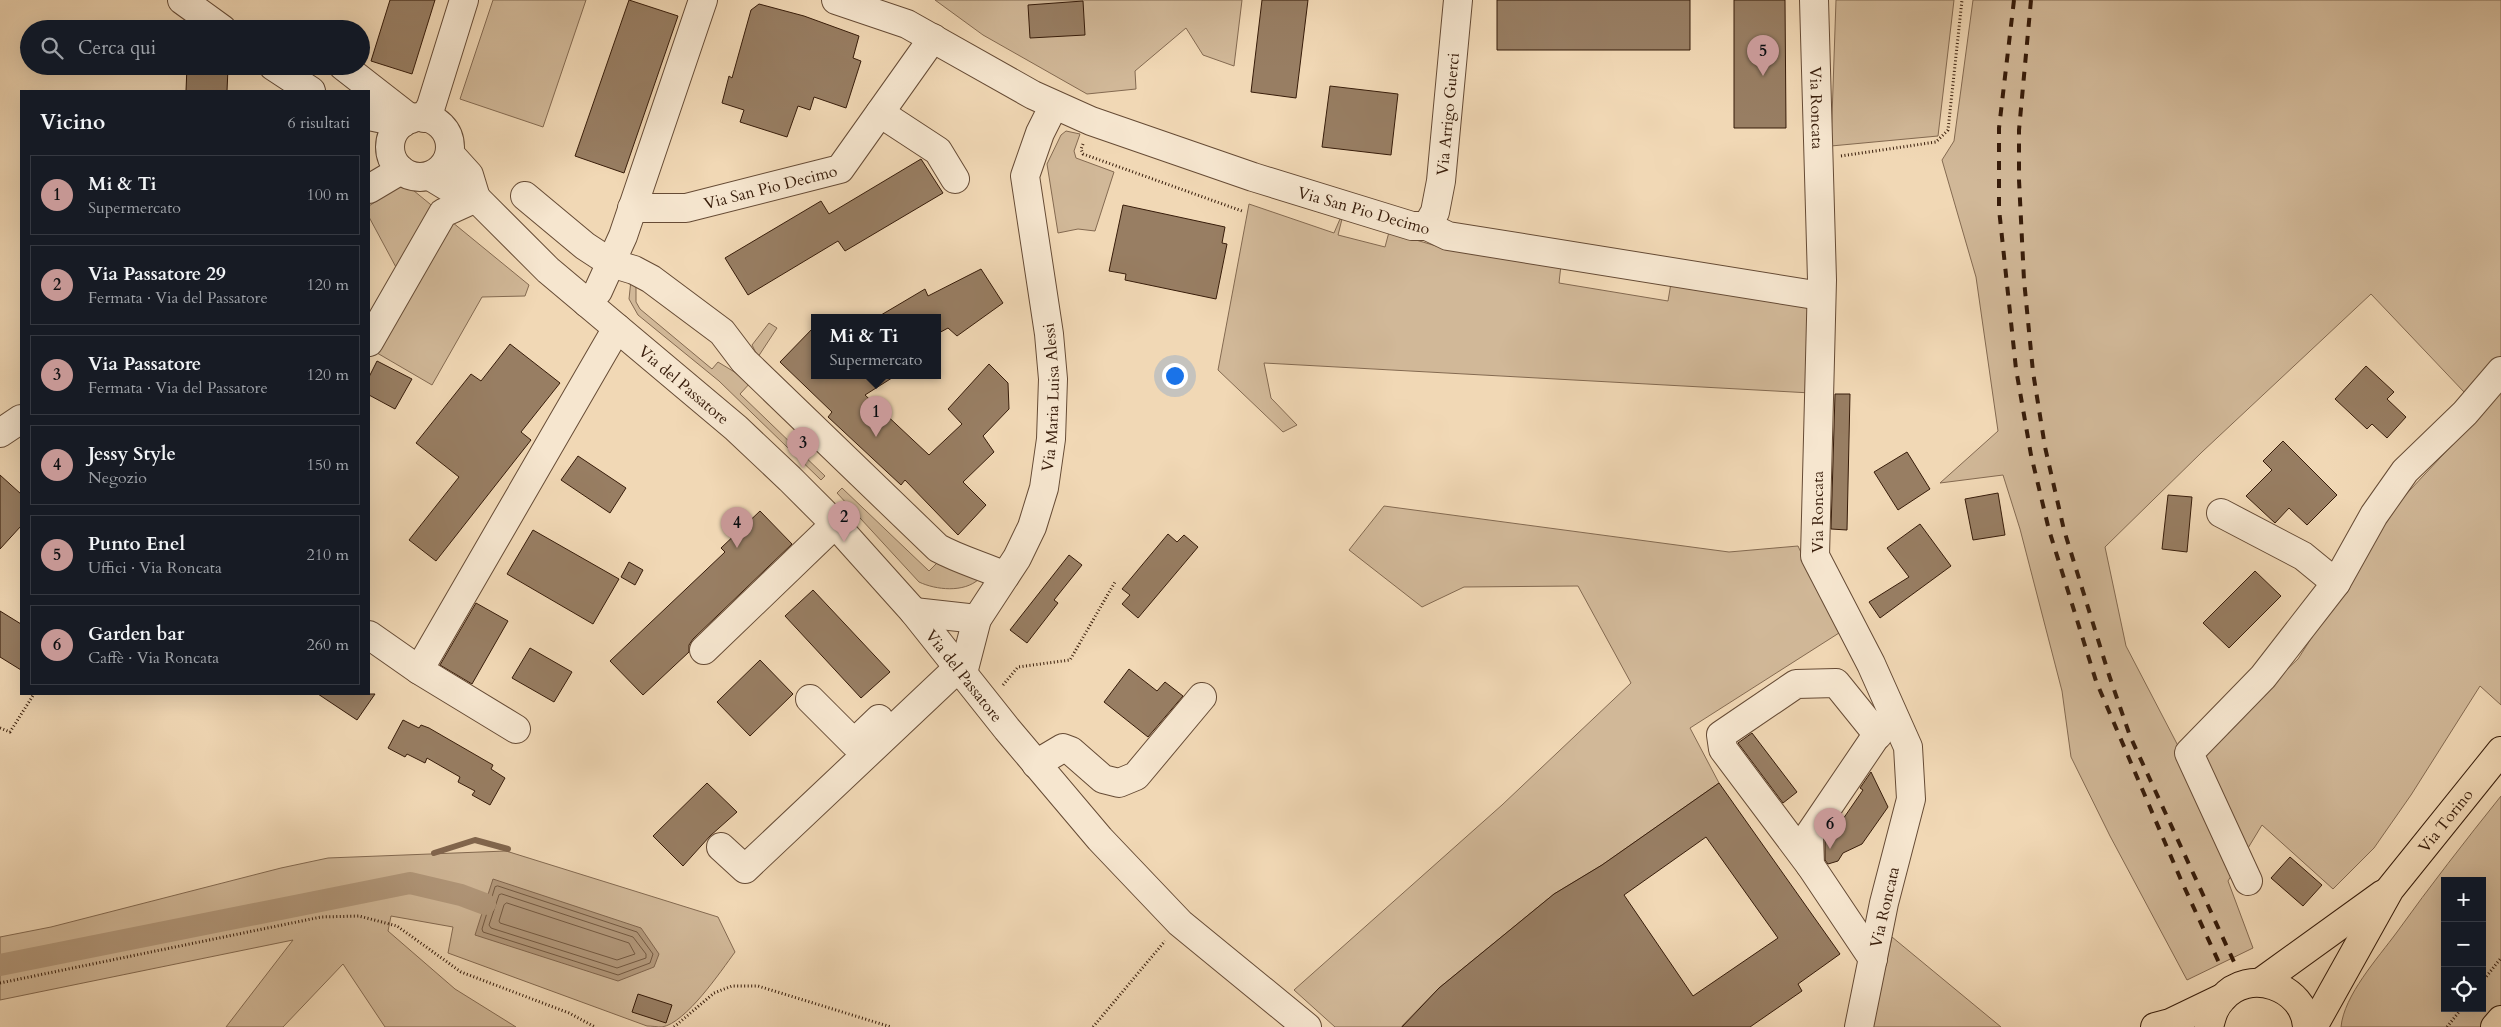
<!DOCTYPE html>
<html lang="it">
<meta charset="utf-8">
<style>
:root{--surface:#171b24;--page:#242831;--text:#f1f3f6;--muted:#9ea1a6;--line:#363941;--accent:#c59692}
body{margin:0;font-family:Cardo,serif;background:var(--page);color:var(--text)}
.controls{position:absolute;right:15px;bottom:15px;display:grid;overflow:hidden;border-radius:0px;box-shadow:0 5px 20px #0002}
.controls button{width:45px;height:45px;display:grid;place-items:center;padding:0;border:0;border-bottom:1px solid var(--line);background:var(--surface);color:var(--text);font:25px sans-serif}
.you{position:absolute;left:1174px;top:375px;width:18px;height:18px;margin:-12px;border:4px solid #fff;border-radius:50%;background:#1a73e8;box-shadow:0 0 0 8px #1a73e833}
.badge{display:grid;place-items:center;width:32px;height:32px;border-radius:50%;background:var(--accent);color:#111;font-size:16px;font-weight:700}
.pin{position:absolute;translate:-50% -41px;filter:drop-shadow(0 1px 2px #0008)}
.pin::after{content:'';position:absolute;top:26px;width:18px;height:15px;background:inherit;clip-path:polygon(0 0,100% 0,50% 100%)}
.popup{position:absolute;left:811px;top:314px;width:130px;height:65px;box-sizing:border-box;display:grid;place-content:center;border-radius:0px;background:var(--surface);filter:drop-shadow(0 1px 4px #0005);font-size:16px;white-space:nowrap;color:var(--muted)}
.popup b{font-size:19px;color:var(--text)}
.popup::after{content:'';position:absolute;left:50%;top:100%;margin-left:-10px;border:10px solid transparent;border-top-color:var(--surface)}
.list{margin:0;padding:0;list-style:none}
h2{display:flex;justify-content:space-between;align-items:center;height:65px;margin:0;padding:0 20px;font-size:21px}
h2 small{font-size:16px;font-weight:400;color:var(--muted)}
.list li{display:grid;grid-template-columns:32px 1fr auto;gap:15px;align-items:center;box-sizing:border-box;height:80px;margin:0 10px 10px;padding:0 10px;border:1px solid var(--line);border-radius:0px}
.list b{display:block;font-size:19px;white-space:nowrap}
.list p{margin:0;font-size:16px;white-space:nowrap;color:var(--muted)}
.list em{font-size:16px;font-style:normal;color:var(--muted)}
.icon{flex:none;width:28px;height:28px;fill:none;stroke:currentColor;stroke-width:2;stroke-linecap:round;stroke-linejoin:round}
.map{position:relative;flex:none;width:2501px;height:1027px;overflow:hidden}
.search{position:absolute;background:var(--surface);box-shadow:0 5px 20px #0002;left:20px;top:20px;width:350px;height:55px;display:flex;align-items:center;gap:12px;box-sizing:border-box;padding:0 18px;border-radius:28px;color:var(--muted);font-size:19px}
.panel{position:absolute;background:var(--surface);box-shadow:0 5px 20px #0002;left:20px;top:90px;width:350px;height:605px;border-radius:0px}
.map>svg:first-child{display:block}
</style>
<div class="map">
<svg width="2501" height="1027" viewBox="0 0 2501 1027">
<rect width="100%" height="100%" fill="#f1d8b5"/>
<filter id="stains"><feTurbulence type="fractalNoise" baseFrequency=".004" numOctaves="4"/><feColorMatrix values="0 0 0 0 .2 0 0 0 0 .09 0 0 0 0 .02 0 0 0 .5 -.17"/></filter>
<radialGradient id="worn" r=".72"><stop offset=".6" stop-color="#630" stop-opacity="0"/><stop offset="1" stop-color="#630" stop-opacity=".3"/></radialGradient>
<!-- green -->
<path fill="#d1b898" stroke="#846a51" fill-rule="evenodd" d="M493,0H586L543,127L460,99Z
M935,0H1242L1234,66L1203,55L1186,28L1135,71L1136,89L1087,94L983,35Z
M1836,0H1954L1938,136L1831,146Z
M1973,0H2501V705L2480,686L2411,795L2374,848L2333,889L2262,825L2228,881L2253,948L2187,980L2110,836L2071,757L2062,691L2020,529L2003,475L1940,483L1998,431L1976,277L1942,160L1954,141ZM2371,294L2483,412L2396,505L2298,659L2187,763L2126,646L2105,547L2202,452Z
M1066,131L1080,134L1074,151L1076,158L1114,172L1095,231L1078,229L1058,233L1047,164L1061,135Z
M408,186L529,285L525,296L482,297L432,385L372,350L404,282L369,217V206L396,188Z
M1249,204L1334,233L1340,219H1342L1338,235L1385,247L1389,232L1443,248L1561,265L1559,283L1668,301L1671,283L1809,307L1811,393L1264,363L1271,398L1297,425L1283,432L1218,370Z
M631,280L636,281V302L640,309L712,369L718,362L751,382L740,394L825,476L821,480L719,381L638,315L629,299Z
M769,323L777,328L758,357L752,345Z
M842,488L929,571L940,560L979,579C964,593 936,590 919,582L837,493Z
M1384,506L1729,552L1798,546L1839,633L1690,728L1719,783L1602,865L1554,894L1439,988L1401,1027H1335L1294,990L1502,805L1631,683L1578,586L1464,587L1422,607L1349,550Z
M2501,796V1027H2341C2344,995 2378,958 2397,932C2430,886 2465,841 2501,796ZM2445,881H2482V1008H2445Z
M506,851L718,917L735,952C721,971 686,1023 662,1027C658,1027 652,1026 647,1026L448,953L453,927L391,916L388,931L455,989L516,1027H385L343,964L283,1027H226L293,940L0,1000V937L51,927L281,868L328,858Z
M1892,937L2001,1027H1872Z"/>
<!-- water -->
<path fill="#b2987b" stroke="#81664e" d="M493,879L641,928L659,954L654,967L618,981L475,935Z"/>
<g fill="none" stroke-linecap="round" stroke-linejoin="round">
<!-- shore -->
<path stroke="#745a42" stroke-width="1" d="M498,886L637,932L653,954L650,963L618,975L483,932L482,929L495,887Z
M502,894L633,937L646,954V958L617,968L491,928L489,925L499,895Z
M507,903L629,943L635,954L617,960L500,923L499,921L504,905Z"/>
<!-- stream -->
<path stroke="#81664e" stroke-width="6" d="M434,853L475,840L508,849"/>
<!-- canal -->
<path stroke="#b2987b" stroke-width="22" d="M0,965L410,883L461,895L485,904"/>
</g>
<!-- building -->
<path fill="#987e63" stroke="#371c0a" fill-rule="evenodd" d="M390,0H435L412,74L371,61Z
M629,0L678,16L624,173L575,156Z
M1262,0H1308L1296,98L1251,92Z
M1497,0H1690V50H1497Z
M1734,0H1785L1786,128H1734Z
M1083,1L1085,35L1030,38L1028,5Z
M759,4L804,16L859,36L853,58L861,61L846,108L814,97L810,110L798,106L787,137L740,122L744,110L722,103L729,76L732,78L751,10Z
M187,66L228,68L227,91H186Z
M1330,86L1398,94L1391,155L1322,147Z
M921,159L943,193L845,251L838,241L748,295L725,258L821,201L829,214Z
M1123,205L1225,227L1222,243L1227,244L1216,299L1125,280L1126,274L1109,271Z
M981,269L1003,303L957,336L948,328L937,334V318H876L925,289L928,296Z
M815,326V376H895L865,395L929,455L962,424L948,409L989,364L1008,383L1009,409L983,436L994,452L963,482L986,505L958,535L905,480L901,485L828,417L832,412L780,362Z
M510,344L560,383L521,432L531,440L436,561L409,540L459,477L416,443L471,374L481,381Z
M377,361L412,379L395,409L369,395V377Z
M2366,366L2394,392L2387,399L2406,417L2387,438L2372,424L2367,429L2335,399Z
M1835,394H1850L1847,530L1831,529Z
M2283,441L2337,495L2307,525L2289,508L2275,523L2246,496L2272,470L2263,461Z
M1907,452L1930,489L1898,510L1874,472Z
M578,456L626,488L610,513L561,480Z
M0,475L21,494V526L0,549Z
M1998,493L2005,535L1973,540L1965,499Z
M2168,495L2192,497L2187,552L2162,549Z
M760,511L792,544L693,639L689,645V652L643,695L610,661L725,552L721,548Z
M1920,524L1951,566L1880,618L1869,602L1909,577L1887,548Z
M533,530L619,579L593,624L507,574Z
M1168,534L1177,542L1184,535L1198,547L1138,618L1122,604L1130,595L1122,589Z
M1069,555L1082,565L1054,600L1058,603L1027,643L1010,630Z
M629,562L643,570L635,585L621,577Z
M2255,571L2281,596L2229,648L2203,623Z
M813,590L890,672L861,698L785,616Z
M476,603L508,621L472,684L440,665Z
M0,611L21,624V670L0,657Z
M530,648L572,672L554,702L512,678Z
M760,660L793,694L750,736L717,702Z
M1129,669L1157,691L1165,682L1183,696L1148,737L1104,702Z
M318,694H375L357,720Z
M403,720L419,728L421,725L429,728L493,765L491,769L505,778L490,805L472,795L475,791L458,782L460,777L427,758L425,763L407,754L405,757L388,748Z
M1752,733L1797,792L1783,803L1738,743Z
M1871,772L1888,807L1862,844L1843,853L1838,861L1828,864L1825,860V840L1832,835L1863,790L1860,788Z
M707,783L737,812L710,836L683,866L653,836Z
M1719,783L1840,954L1798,984L1802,991L1750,1027H1402L1439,988L1554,894L1602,865ZM1706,837L1778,938L1693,996L1624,895Z
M2290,857L2322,885L2303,906L2271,878Z
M638,994L672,1005L666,1023L632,1012Z"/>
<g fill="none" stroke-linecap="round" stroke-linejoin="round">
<defs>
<g id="minor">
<path d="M182,0L222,29"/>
<path d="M836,0L907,24L1033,95L1091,121L1253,177L1412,226H1427L1448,236L1821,296"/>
<path id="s1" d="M1814,0L1822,280L1815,556L1871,664L1908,747L1911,799L1884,903L1859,1027"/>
<path d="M273,66L311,91"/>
<path d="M343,66L411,119"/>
<path d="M880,113L938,151L955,179"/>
<path d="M369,116L403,123"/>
<circle cx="420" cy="147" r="30"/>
<path d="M424,118L431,106L464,0"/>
<path d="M450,154L469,175L476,198"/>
<path id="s2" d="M430,176L453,190L476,198L548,270L736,428L790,479L835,524L914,612L1007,729L1100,839L1180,923L1307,1027"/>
<path d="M369,189L401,170"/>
<path d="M525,196L585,246L611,263L634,270L651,279L722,332L744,361L938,548C960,560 983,566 1005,576"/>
<path id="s3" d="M632,208H686L840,169L933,38"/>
<path id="s4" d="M1427,226L1435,212L1441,181L1458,0"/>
<path d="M587,303L598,291L623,236L703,0"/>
<path d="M369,342L443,213L476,198"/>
<path d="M0,433L21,419"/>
<path d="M2221,513L2303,556L2336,583"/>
<path d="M914,612L977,619"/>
<path d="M369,635L419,670L516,729"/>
<path d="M704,650L835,524"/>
<path d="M419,670L617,328"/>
<path id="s5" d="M963,673L977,619L1017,558L1032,527L1044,488L1051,439L1053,379L1049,334L1025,176L1040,133L1054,105"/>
<path d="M810,699L854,743L879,719"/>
<path d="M1036,764L1063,748L1071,751L1103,779L1119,783L1136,776L1202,697"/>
<path d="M721,847L745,869L959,667"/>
<path d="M1810,865L1723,749L1721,735L1796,684L1836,683L1878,735"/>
<path d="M2248,881L2189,753L2263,677L2336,583L2374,515L2405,471L2465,413L2501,371"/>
<path d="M1873,959L1810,865L1809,835L1887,720"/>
</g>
<g id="major">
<path d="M2261,982L2383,894"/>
<path d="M2155,1027L2170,1023L2222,998"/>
<path d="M2209,1027C2212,1016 2214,1007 2222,999C2248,967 2305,986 2307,1027"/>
<path id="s6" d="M2313,1027L2390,889L2501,751"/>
<path d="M2495,1027L2501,1020"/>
</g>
</defs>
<!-- minor casing -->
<use href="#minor" stroke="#664b35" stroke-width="30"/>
<!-- major casing -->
<use href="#major" stroke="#371c0a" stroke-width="30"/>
<!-- path -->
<path stroke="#371c0a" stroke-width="3" stroke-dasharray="1 2.5" stroke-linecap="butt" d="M1083,144L1081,149L1083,154L1242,211
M1841,156L1936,142L1948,130L1962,0
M1003,685L1018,667L1070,660L1115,582
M0,728L10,732L34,694
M2482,982L2501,958
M0,983L321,917L359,916L397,926L461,972L569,1013L595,1027
M674,1027L714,993L732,986H758L891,1027
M1093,1027L1165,941
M2447,1027L2462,1008"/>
<!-- minor -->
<use href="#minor" stroke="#f6e6cf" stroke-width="28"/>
<!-- major -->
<use href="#major" stroke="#f1d8b5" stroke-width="28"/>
<!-- rail -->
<path stroke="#371c0a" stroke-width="4" stroke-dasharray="9 9" stroke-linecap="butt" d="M2014,0L1999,128V209L2016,369L2031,455L2049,530L2096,681L2181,880L2221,967
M2031,0L2019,130V180L2024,280L2033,372L2045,447L2064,530L2109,675L2130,736L2234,962"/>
</g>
<g text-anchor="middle" stroke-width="4" stroke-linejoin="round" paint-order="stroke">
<!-- street labels -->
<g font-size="16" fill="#371c0a" stroke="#f6e6cf">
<text dy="6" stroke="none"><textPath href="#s1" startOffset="108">Via Roncata</textPath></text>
<text dy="6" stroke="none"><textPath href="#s4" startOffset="115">Via Arrigo Guerci</textPath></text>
<text dy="6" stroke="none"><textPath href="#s3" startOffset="141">Via San Pio Decimo</textPath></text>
<text transform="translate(1364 210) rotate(16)" y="6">Via San Pio Decimo</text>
<text dy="6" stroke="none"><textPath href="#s2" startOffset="331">Via del Passatore</textPath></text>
<text dy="6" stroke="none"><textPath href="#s5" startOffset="295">Via Maria Luisa Alessi</textPath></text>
<text transform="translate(1817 512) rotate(-90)" y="6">Via Roncata</text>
<text dy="6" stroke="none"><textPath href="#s2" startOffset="736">Via del Passatore</textPath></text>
<text dy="6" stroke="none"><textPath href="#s6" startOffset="246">Via Torino</textPath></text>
<text transform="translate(1884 907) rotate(-77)" y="6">Via Roncata</text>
</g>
</g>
<rect width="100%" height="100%" filter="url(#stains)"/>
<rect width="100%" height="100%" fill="url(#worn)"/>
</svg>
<div class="controls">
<button>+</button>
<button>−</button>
<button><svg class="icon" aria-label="locate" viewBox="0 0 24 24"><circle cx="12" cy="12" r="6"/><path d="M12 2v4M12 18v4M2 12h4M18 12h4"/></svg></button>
</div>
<div class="you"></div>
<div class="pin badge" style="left:876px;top:437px">1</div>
<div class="popup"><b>Mi &amp; Ti</b>Supermercato</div>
<div class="pin badge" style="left:844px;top:542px">2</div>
<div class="pin badge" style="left:803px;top:468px">3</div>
<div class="pin badge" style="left:737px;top:548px">4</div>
<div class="pin badge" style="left:1763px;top:76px">5</div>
<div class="pin badge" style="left:1830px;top:849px">6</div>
<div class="search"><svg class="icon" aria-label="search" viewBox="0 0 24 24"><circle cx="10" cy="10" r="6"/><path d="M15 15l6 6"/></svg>Cerca qui</div>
<section class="panel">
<h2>Vicino<small>6 risultati</small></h2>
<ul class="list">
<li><span class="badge">1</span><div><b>Mi &amp; Ti</b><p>Supermercato</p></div><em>100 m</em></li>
<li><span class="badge">2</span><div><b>Via Passatore 29</b><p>Fermata · Via del Passatore</p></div><em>120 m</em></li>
<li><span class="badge">3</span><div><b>Via Passatore</b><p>Fermata · Via del Passatore</p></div><em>120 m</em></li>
<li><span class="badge">4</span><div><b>Jessy Style</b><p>Negozio</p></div><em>150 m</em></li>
<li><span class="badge">5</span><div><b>Punto Enel</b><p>Uffici · Via Roncata</p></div><em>210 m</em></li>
<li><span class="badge">6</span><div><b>Garden bar</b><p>Caffè · Via Roncata</p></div><em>260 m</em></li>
</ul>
</section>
</div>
